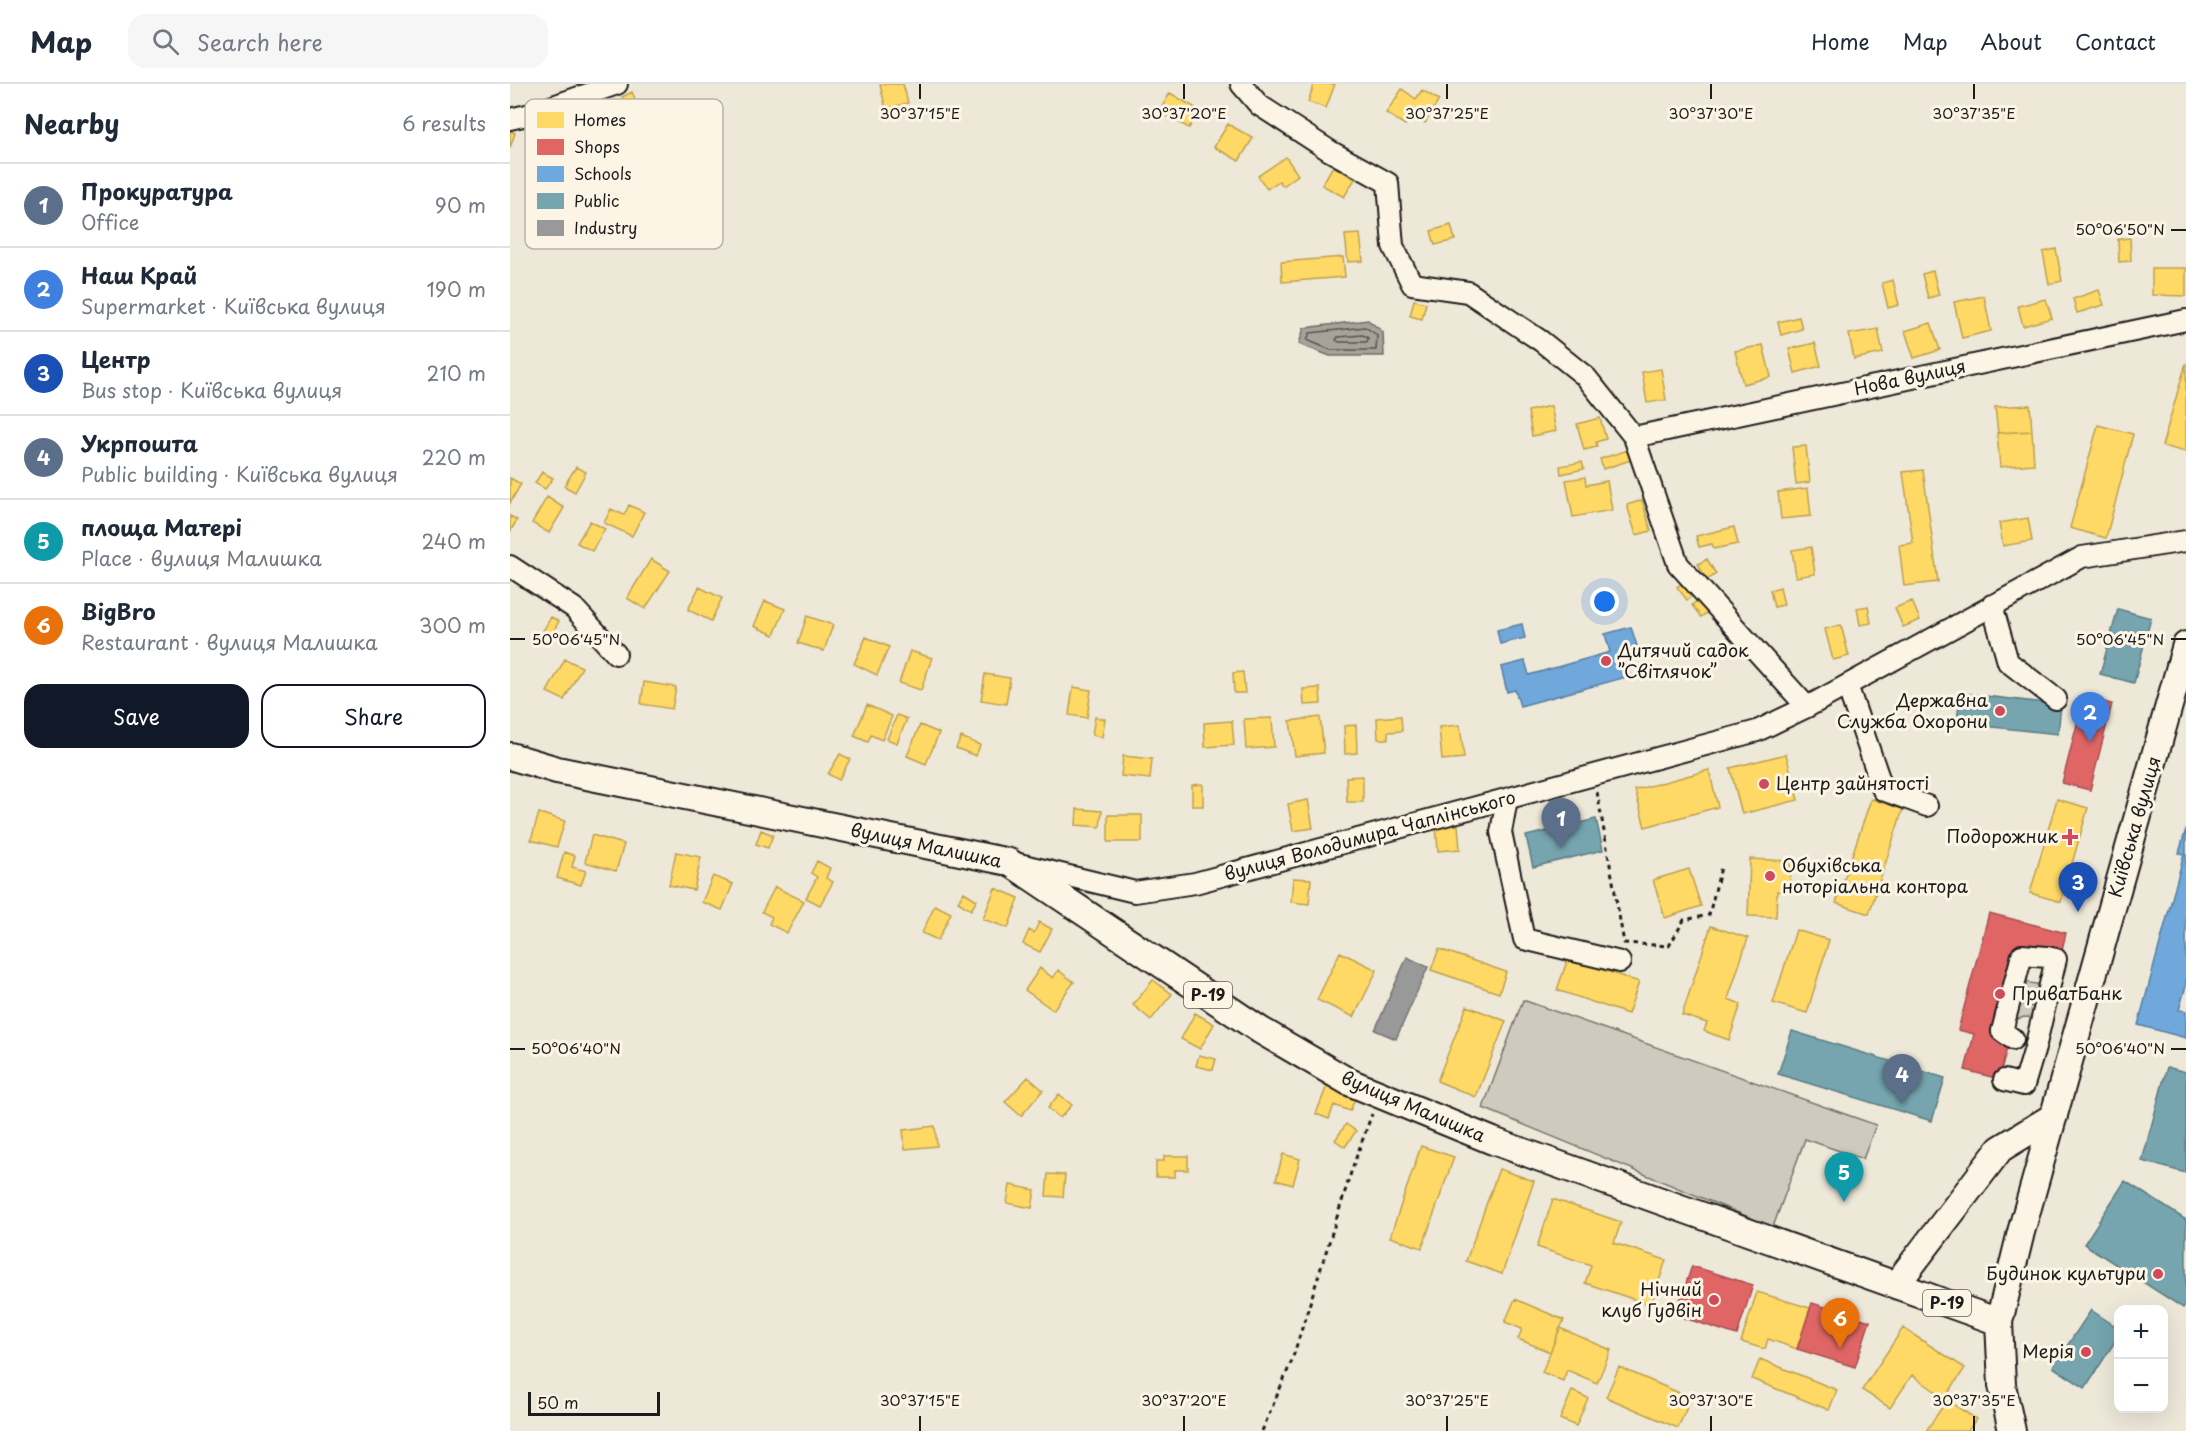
<!DOCTYPE html>
<meta charset="utf-8">
<style>
:root{--surface:#fff;--page:#f6f6f7;--text:#1f2937;--muted:#747a83;--line:#e0e1e3;--accent:#111827}
body{margin:0;font-family:"Playpen Sans",sans-serif;background:var(--page);color:var(--text)}
.controls{position:absolute;right:18px;bottom:18px;display:grid;overflow:hidden;border-radius:12px;box-shadow:0 6px 24px #0002}
.controls button{width:54px;height:54px;display:grid;place-items:center;padding:0;border:0;border-bottom:2px solid var(--line);background:var(--surface);color:var(--text);font:30px sans-serif}
.scale{position:absolute;left:18px;bottom:15px;width:132px;box-sizing:border-box;padding-left:6px;border:3px solid #1c1c1c;border-top:0;font-size:16px;line-height:21px;white-space:nowrap;color:#1c1c1c;-webkit-text-stroke:4px #fcf5e5;paint-order:stroke}
.you{position:absolute;left:1095px;top:518px;width:21px;height:21px;margin:-15px;border:4px solid #fff;border-radius:50%;background:#1a73e8;box-shadow:0 0 0 9px #1a73e833}
.badge{display:grid;place-items:center;width:39px;height:39px;border-radius:50%;background:var(--accent);color:#fff;font-size:20px;font-weight:700}
.pin{position:absolute;translate:-50% -50px;filter:drop-shadow(0 2px 3px #0008)}
.pin::after{content:'';position:absolute;top:32px;width:21px;height:18px;background:inherit;clip-path:polygon(0 0,100% 0,50% 100%)}
.list{margin:0;padding:0;list-style:none}
h2{display:flex;justify-content:space-between;align-items:center;height:78px;margin:0;padding:0 24px;font-size:26px}
h2 small{font-size:20px;font-weight:400;color:var(--muted)}
.list li{display:grid;grid-template-columns:39px 1fr auto;gap:18px;align-items:center;box-sizing:border-box;height:84px;padding:0 24px;border-top:2px solid var(--line)}
.list b{display:block;font-size:22px;white-space:nowrap}
.list p{margin:0;font-size:20px;white-space:nowrap;color:var(--muted)}
.list em{font-size:20px;font-style:normal;color:var(--muted)}
.actions{display:flex;gap:12px;padding:18px 24px}
.actions a{flex:1;padding:14px 0;border:2px solid var(--accent);border-radius:18px;text-align:center;font-size:21px;color:var(--accent)}
.actions .main{background:var(--accent);color:#fff}
.icon{flex:none;width:33px;height:33px;fill:none;stroke:currentColor;stroke-width:2;stroke-linecap:round;stroke-linejoin:round}
.map{position:relative;flex:none;width:1676px;height:1347px;overflow:hidden}
header{display:flex;align-items:center;gap:36px;box-sizing:border-box;height:84px;padding:0 30px;background:var(--surface);border-bottom:2px solid var(--line)}
header strong{font-size:28px}
nav{display:flex;gap:33px;margin-inline-start:auto;font-size:21px}
.search{width:420px;height:54px;background:var(--page);display:flex;align-items:center;gap:15px;box-sizing:border-box;padding:0 21px;border-radius:18px;color:var(--muted);font-size:22px}
main{display:flex}
aside{flex:1;background:var(--surface)}
.map>svg:first-child{display:block}
</style>
<header>
<strong>Map</strong>
<div class="search"><svg class="icon" aria-label="search" viewBox="0 0 24 24"><circle cx="10" cy="10" r="6"/><path d="M15 15l6 6"/></svg>Search here</div>
<nav><a>Home</a><a>Map</a><a>About</a><a>Contact</a></nav>
</header>
<main>
<aside>
<h2>Nearby<small>6 results</small></h2>
<ul class="list">
<li><span class="badge" style="background:#5c6f8a">1</span><div><b>Прокуратура</b><p>Office</p></div><em>90 m</em></li>
<li><span class="badge" style="background:#3f7fe0">2</span><div><b>Наш Край</b><p>Supermarket · Київська вулиця</p></div><em>190 m</em></li>
<li><span class="badge" style="background:#1a4fb4">3</span><div><b>Центр</b><p>Bus stop · Київська вулиця</p></div><em>210 m</em></li>
<li><span class="badge" style="background:#5c6f8a">4</span><div><b>Укрпошта</b><p>Public building · Київська вулиця</p></div><em>220 m</em></li>
<li><span class="badge" style="background:#0f9aa8">5</span><div><b>площа Матері</b><p>Place · вулиця Малишка</p></div><em>240 m</em></li>
<li><span class="badge" style="background:#e8710a">6</span><div><b>BigBro</b><p>Restaurant · вулиця Малишка</p></div><em>300 m</em></li>
</ul>
<div class="actions"><a class="main">Save</a><a>Share</a></div>
</aside>
<div class="map">
<svg width="1676" height="1347" viewBox="0 0 1676 1347">
<rect width="100%" height="100%" fill="#eee8d9"/>
<filter id="ink" filterUnits="userSpaceOnUse"><feTurbulence type="fractalNoise" baseFrequency=".0167" numOctaves="2"/><feDisplacementMap in="SourceGraphic" scale="12" xChannelSelector="R" yChannelSelector="G"/><feConvolveMatrix kernelMatrix="1 2 1 2 8 2 1 2 1" color-interpolation-filters="sRGB"/></filter>
<g filter="url(#ink)">
<!-- green -->
<path fill="#cfcabd" stroke="#76736c" stroke-width="1.5" d="M1515,894L1519,899L1534,901L1530,915C1524,908 1520,907 1511,909Z
M1013,916L1366,1041L1353,1075L1295,1055L1263,1143L973,1024Z
M1510,916C1514,923 1519,923 1526,922L1524,934L1514,933L1503,937Z"/>
<!-- water -->
<path fill="#a7a299" stroke="#6f6c67" stroke-width="1.5" d="M858,236L873,248L874,272H820L789,260L794,244Z"/>
<!-- homes -->
<path fill="#ffd966" stroke="#bba050" stroke-width="1.5" d="M375,0H393L398,19L376,25L370,1Z
M804,0H825L816,24L798,18Z
M892,5L906,15L912,6L929,16L915,39L902,30L895,41L876,29Z
M122,8L130,26L121,30L112,13Z
M660,9L689,26L679,44L649,28Z
M718,40L743,54L729,77L704,63Z
M0,47L5,49L0,64Z
M776,73L788,91L773,102L769,97L757,105L748,92Z
M823,82L845,95L834,113L812,101Z
M941,141L945,156L925,161L921,147Z
M850,150L853,177L838,178L835,151Z
M1620,154L1621,177L1609,178L1608,155Z
M1546,165L1552,197L1539,200L1533,168Z
M833,173L835,193L772,198L771,178Z
M1642,184H1676V212L1642,211Z
M1423,187L1429,211L1418,214L1412,190Z
M1383,196L1389,221L1378,224L1372,199Z
M1589,206L1594,221L1567,229L1563,215Z
M1474,212L1481,247L1452,254L1444,218Z
M1536,215L1542,234L1513,242L1508,222Z
M904,216L916,219L912,235L900,232Z
M1289,233L1292,245L1271,251L1268,238Z
M1421,239L1430,266L1404,274L1395,247Z
M1368,245L1373,269L1344,275L1339,250Z
M1305,259L1311,282L1285,289L1279,265Z
M1253,261L1261,293L1233,300L1225,267Z
M1676,279V368L1652,362Z
M1151,285L1156,316L1137,319L1132,288Z
M1520,321L1522,347L1488,349L1485,323Z
M1041,322L1046,347L1022,352L1018,327Z
M1090,334L1096,355L1086,358L1087,363L1074,366L1067,340Z
M1588,341L1623,350L1596,454L1560,444Z
M1522,347L1524,380L1490,383L1487,349Z
M1296,362L1300,398L1286,400L1282,363Z
M1118,366L1121,376L1093,385L1090,375Z
M1072,378L1074,385L1051,390L1050,382Z
M66,383L76,388L65,408L54,402Z
M1413,386L1428,498L1394,502L1389,461L1403,459L1393,388Z
M32,388L43,394L35,405L25,399Z
M1075,393L1076,401L1097,397L1102,426L1063,433L1056,396Z
M0,394L11,400L0,419Z
M1298,404L1301,432L1271,435L1268,408Z
M37,413L54,424L39,449L22,439Z
M1132,416L1141,447L1126,451L1117,421Z
M119,421L134,428L122,452L94,439L101,425L114,431Z
M0,432L7,436L0,448Z
M1518,434L1522,457L1493,462L1489,439Z
M80,437L95,445L82,467L67,459Z
M1224,443L1228,460L1204,465L1202,460L1189,463L1186,452Z
M1301,463L1305,490L1286,493L1282,466Z
M141,475L160,487L135,525L117,514Z
M1197,475L1206,490L1197,496L1188,480Z
M1175,497L1185,510L1177,516L1167,503Z
M189,503L212,514L201,537L178,526Z
M1270,503L1274,521L1264,523L1260,506Z
M1190,514L1200,527L1191,533L1182,521Z
M255,517L275,525L264,551L244,542Z
M1402,517L1410,536L1393,543L1385,524Z
M1358,522L1361,539L1350,541L1347,524Z
M297,532L323,541L314,567L288,559Z
M41,533L49,537L41,552L33,547Z
M1331,541L1339,572L1323,576L1315,545Z
M356,553L379,563L367,591L344,580Z
M400,567L422,574L411,606L389,599Z
M55,575L72,583L54,616L37,608Z
M733,588L735,609H724L723,589Z
M475,590L500,594L496,620L471,616Z
M134,598L166,603L162,625L131,620Z
M563,603L581,606L577,634L559,631Z
M810,604L811,620L794,621L793,605Z
M357,621L382,632L372,656L361,651L358,658L344,652Z
M387,631L397,635L387,659L377,655Z
M891,632L892,647L878,648V655H868L867,634Z
M585,633L595,635L592,653L582,651Z
M810,633L814,669L785,672L780,637Z
M762,634L764,663L736,665L734,635Z
M722,637L724,661L695,663L694,639Z
M410,641L429,649L416,680L397,672Z
M846,641L847,669L835,670L834,642Z
M950,641L954,674L932,676L929,643Z
M451,653L470,661L466,672L446,664Z
M330,670L340,675L329,696L318,690Z
M1276,670L1288,716L1232,730L1220,684Z
M613,672L642,675L640,695L611,692Z
M1199,686L1208,723L1135,743L1125,706Z
M853,692V718H837L836,693Z
M693,700V722H682V701Z
M1361,715L1393,725L1359,830L1326,819Z
M1547,715L1578,724L1551,818L1520,809Z
M798,716L803,744L783,747L778,720Z
M567,725L592,727L590,743L566,741Z
M29,729L55,737L47,763L21,756Z
M598,731H632V758H598Z
M948,741L950,765L928,767L926,742Z
M251,746L263,751L258,764L246,760Z
M82,751L114,760L106,787L75,778Z
M54,768L65,772L62,783L76,787L71,801L47,794Z
M166,768L191,773L184,806L159,801Z
M1240,775L1281,777L1280,808L1267,807L1266,833L1238,832Z
M307,777L320,784L316,794L323,798L310,821L296,814L307,793L301,789Z
M1179,785L1191,822L1155,834L1143,796Z
M203,792L223,800L212,826L192,818Z
M783,794L801,795L799,820L781,818Z
M265,803L294,817L277,849L259,840L262,833L252,828Z
M485,804L509,814L498,844L473,835Z
M454,808L467,816L461,826L448,818Z
M425,821L441,829L428,856L412,849Z
M529,838L542,845L530,868L513,860L519,846L524,849Z
M1201,842L1238,854L1218,915L1231,920L1219,956L1194,947L1197,939L1172,931Z
M1286,846L1319,856L1297,929L1263,919Z
M929,865L996,888L989,909L921,886Z
M830,868L867,886L844,933L807,916Z
M1058,874L1129,898L1118,930L1047,906Z
M530,884L543,894L548,886L564,898L543,926L515,906Z
M643,896L662,910L641,936L623,921Z
M957,922L996,937L966,1013L927,997Z
M685,929L704,940L690,965L671,955Z
M689,971L706,975L703,986L686,982Z
M518,993L533,1006L511,1032L495,1018Z
M818,999L847,1010L840,1027L824,1021L819,1035L806,1030Z
M549,1010L562,1021L550,1034L538,1024Z
M836,1040L846,1047L835,1063L825,1056Z
M425,1042L427,1062L395,1065L393,1046Z
M911,1062L944,1073L912,1164L880,1153Z
M773,1070L790,1075L783,1101L766,1096Z
M654,1072H678V1086H665V1093H646V1077H654Z
M989,1085L1024,1097L992,1190L956,1177Z
M538,1090L555,1091L553,1113L536,1112Z
M500,1101L525,1106L522,1124L497,1119Z
M1043,1115L1111,1138L1104,1159L1156,1176L1141,1221L1075,1199L1081,1181L1027,1163Z
M1247,1208L1300,1224L1287,1265L1258,1255L1255,1265L1231,1258Z
M1005,1215L1054,1236L1040,1268L1008,1255L1012,1245L995,1238Z
M1050,1244L1101,1266L1087,1299L1057,1286L1053,1297L1032,1288Z
M1393,1244L1455,1284L1435,1314L1402,1291L1380,1324L1352,1306Z
M1250,1275L1327,1306L1319,1326L1242,1295Z
M1109,1283L1181,1314L1168,1344L1096,1313Z
M1062,1307L1078,1314L1066,1342L1050,1335Z
M1437,1316L1466,1335L1458,1347H1416Z"/>
<!-- shops -->
<path fill="#e06666" stroke="#a55050" stroke-width="1.5" d="M1574,613L1602,620L1580,706L1552,699Z
M1479,829L1556,849L1550,874L1509,863L1499,956L1489,995L1455,986L1464,950L1448,946Z
M1182,1182L1243,1201L1227,1251L1165,1231Z
M1302,1219L1360,1237L1345,1283L1287,1265Z"/>
<!-- schools -->
<path fill="#6fa8dc" stroke="#567ea2" stroke-width="1.5" d="M1012,540L1015,554L990,560L987,546Z
M1121,543L1127,562L1113,566L1120,592L1010,622L1005,606L997,608L991,583L1015,577L1019,591L1100,568L1095,550Z
M1676,745V902L1669,926L1676,927V954L1628,941L1674,770L1669,769Z"/>
<!-- public -->
<path fill="#76a5af" stroke="#5b7c83" stroke-width="1.5" d="M1608,525L1641,534L1624,599L1590,590Z
M1450,609L1551,621L1548,650L1447,639Z
M1086,735L1093,766L1023,783L1016,752Z
M1282,947L1435,994L1422,1037L1268,990Z
M1657,983L1676,988V1089L1632,1077Z
M1615,1097L1676,1136V1220L1673,1224L1574,1160Z
M1581,1226L1608,1244V1253L1575,1304L1543,1283Z"/>
<!-- industry -->
<path fill="#999" stroke="#747474" stroke-width="1.5" d="M897,873L918,883L886,955L865,946Z"/>
<g fill="none" stroke-linecap="round" stroke-linejoin="round">
<!-- shore -->
<path stroke="#54524e" stroke-width="1.5" d="M855,243L867,251L866,266H821L797,256L800,249Z
M853,251L858,254L857,258H829L826,256L828,253Z"/>
<defs>
<path id="minor" d="M731,0L749,21L820,67L878,99L883,162L902,200L958,208L1031,257L1076,293L1124,353L1168,480L1297,623
M0,35L17,31L107,0
M1124,353L1676,236
M0,482L64,524L106,570
M1482,521L1498,578L1546,615
M1337,601L1373,706L1417,722
M997,715L991,748L1014,855L1110,878
M509,780L625,808L685,799L1247,647L1297,623L1572,473L1676,457
M1494,996L1514,1001L1525,964L1546,875L1537,873L1512,871L1492,947L1503,955"/>
<path id="major" d="M0,672L47,686L499,778L750,946L839,998L983,1057L1489,1238
M1386,1201L1490,1065L1544,1032
M1502,1347L1492,1301L1489,1238L1511,1148L1676,561"/>
</defs>
<!-- minor casing -->
<use href="#minor" stroke="#1c1c1c" stroke-width="24"/>
<!-- major casing -->
<use href="#major" stroke="#1c1c1c" stroke-width="30"/>
<!-- path -->
<path stroke="#1c1c1c" stroke-width="3" stroke-dasharray="4.5 4.5" stroke-linecap="butt" d="M1087,708L1114,859L1159,862L1174,836L1199,831L1211,783
M752,1347L782,1276L843,1082L862,1030"/>
<!-- minor -->
<use href="#minor" stroke="#fcf5e5" stroke-width="20"/>
<!-- major -->
<use href="#major" stroke="#fcf5e5" stroke-width="26"/>
</g>
</g>
<!-- ticks -->
<path fill="none" stroke="#1c1c1c" stroke-width="2" d="M410,0V15M674,0V15M937,0V15M1201,0V15M1464,0V15M1661,146H1676M0,555H15M1661,555H1676M0,965H15M1661,965H1676M410,1332V1347M674,1332V1347M937,1332V1347M1201,1332V1347M1464,1332V1347"/>
<!-- markers -->
<g fill="#d1495b" stroke="#fcf5e5" stroke-width="2">
<circle cx="1096" cy="577" r="6"/>
<circle cx="1490" cy="627" r="6"/>
<circle cx="1254" cy="700" r="6"/>
<path d="M1557 744h6v6h6v6h-6v6h-6v-6h-6v-6h6z"/>
<circle cx="1260" cy="792" r="6"/>
<circle cx="1490" cy="910" r="6"/>
<circle cx="1648" cy="1190" r="6"/>
<circle cx="1204" cy="1216" r="6"/>
<circle cx="1576" cy="1268" r="6"/>
</g>
<g text-anchor="middle" stroke-width="6" stroke-linejoin="round" paint-order="stroke">
<!-- shield labels -->
<g fill="#fcf5e5" stroke="#5f5d58" stroke-width="1.5">
<rect x="674" y="898" width="48" height="26" rx="4.5"/>
<rect x="1413" y="1206" width="48" height="26" rx="4.5"/>
</g>
<g font-size="16" font-weight="bold" fill="#1c1c1c">
<text x="698" y="917">Р-19</text>
<text x="1437" y="1225">Р-19</text>
</g>
<!-- street labels -->
<g font-size="18" fill="#1c1c1c" stroke="#fcf5e5">
<text transform="translate(1400 294) rotate(-12)" y="6">Нова вулиця</text>
<text transform="translate(1625 743) rotate(-74)" y="6">Київська вулиця</text>
<text transform="translate(860 752) rotate(-15)" y="6">вулиця Володимира Чаплінського</text>
<text transform="translate(416 762) rotate(12)" y="6">вулиця Малишка</text>
<text transform="translate(903 1023) rotate(23)" y="6">вулиця Малишка</text>
</g>
<!-- poi labels -->
<g font-size="18" fill="#1c1c1c" stroke="#fcf5e5" text-anchor="end">
<text x="1108" y="573" text-anchor="start">Дитячий садок<tspan x="1108" dy="21">”Світлячок”</tspan></text>
<text x="1478" y="623">Державна<tspan x="1478" dy="21">Служба Охорони</tspan></text>
<text x="1266" y="706" text-anchor="start">Центр зайнятості</text>
<text x="1548" y="759">Подорожник</text>
<text x="1272" y="788" text-anchor="start">Обухівська<tspan x="1272" dy="21">ноторіальна контора</tspan></text>
<text x="1502" y="916" text-anchor="start">ПриватБанк</text>
<text x="1636" y="1196">Будинок культури</text>
<text x="1192" y="1212">Нічний<tspan x="1192" dy="21">клуб Гудвін</tspan></text>
<text x="1564" y="1274">Мерія</text>
</g>
</g>
<!-- legend -->
<rect x="15" y="15" width="198" height="150" rx="9" fill="#fcf5e5" stroke="#b9b4a9" stroke-width="1.5"/>
<rect x="27" y="28" width="27" height="16" fill="#ffd966"/>
<rect x="27" y="55" width="27" height="16" fill="#e06666"/>
<rect x="27" y="82" width="27" height="16" fill="#6fa8dc"/>
<rect x="27" y="109" width="27" height="16" fill="#76a5af"/>
<rect x="27" y="136" width="27" height="16" fill="#999"/>
<g font-size="16" fill="#1c1c1c">
<text x="64" y="42">Homes</text>
<text x="64" y="69">Shops</text>
<text x="64" y="96">Schools</text>
<text x="64" y="123">Public</text>
<text x="64" y="150">Industry</text>
</g>
<g font-size="15" text-anchor="middle" fill="#1c1c1c" stroke="#fcf5e5" stroke-width="6" stroke-linejoin="round" paint-order="stroke">
<text x="410" y="35">30°37'15"E</text>
<text x="674" y="35">30°37'20"E</text>
<text x="937" y="35">30°37'25"E</text>
<text x="1201" y="35">30°37'30"E</text>
<text x="1464" y="35">30°37'35"E</text>
<text x="1610" y="151">50°06'50"N</text>
<text x="66" y="561">50°06'45"N</text>
<text x="1610" y="561">50°06'45"N</text>
<text x="66" y="970">50°06'40"N</text>
<text x="1610" y="970">50°06'40"N</text>
<text x="410" y="1322">30°37'15"E</text>
<text x="674" y="1322">30°37'20"E</text>
<text x="937" y="1322">30°37'25"E</text>
<text x="1201" y="1322">30°37'30"E</text>
<text x="1464" y="1322">30°37'35"E</text>
</g>
</svg>
<div class="controls">
<button>+</button>
<button>−</button>
</div>
<div class="scale">50 m</div>
<div class="you"></div>
<div class="pin badge" style="left:1051px;top:764px;background:#5c6f8a">1</div>
<div class="pin badge" style="left:1580px;top:658px;background:#3f7fe0">2</div>
<div class="pin badge" style="left:1568px;top:828px;background:#1a4fb4">3</div>
<div class="pin badge" style="left:1392px;top:1020px;background:#5c6f8a">4</div>
<div class="pin badge" style="left:1334px;top:1118px;background:#0f9aa8">5</div>
<div class="pin badge" style="left:1330px;top:1264px;background:#e8710a">6</div>
</div>
</main>
